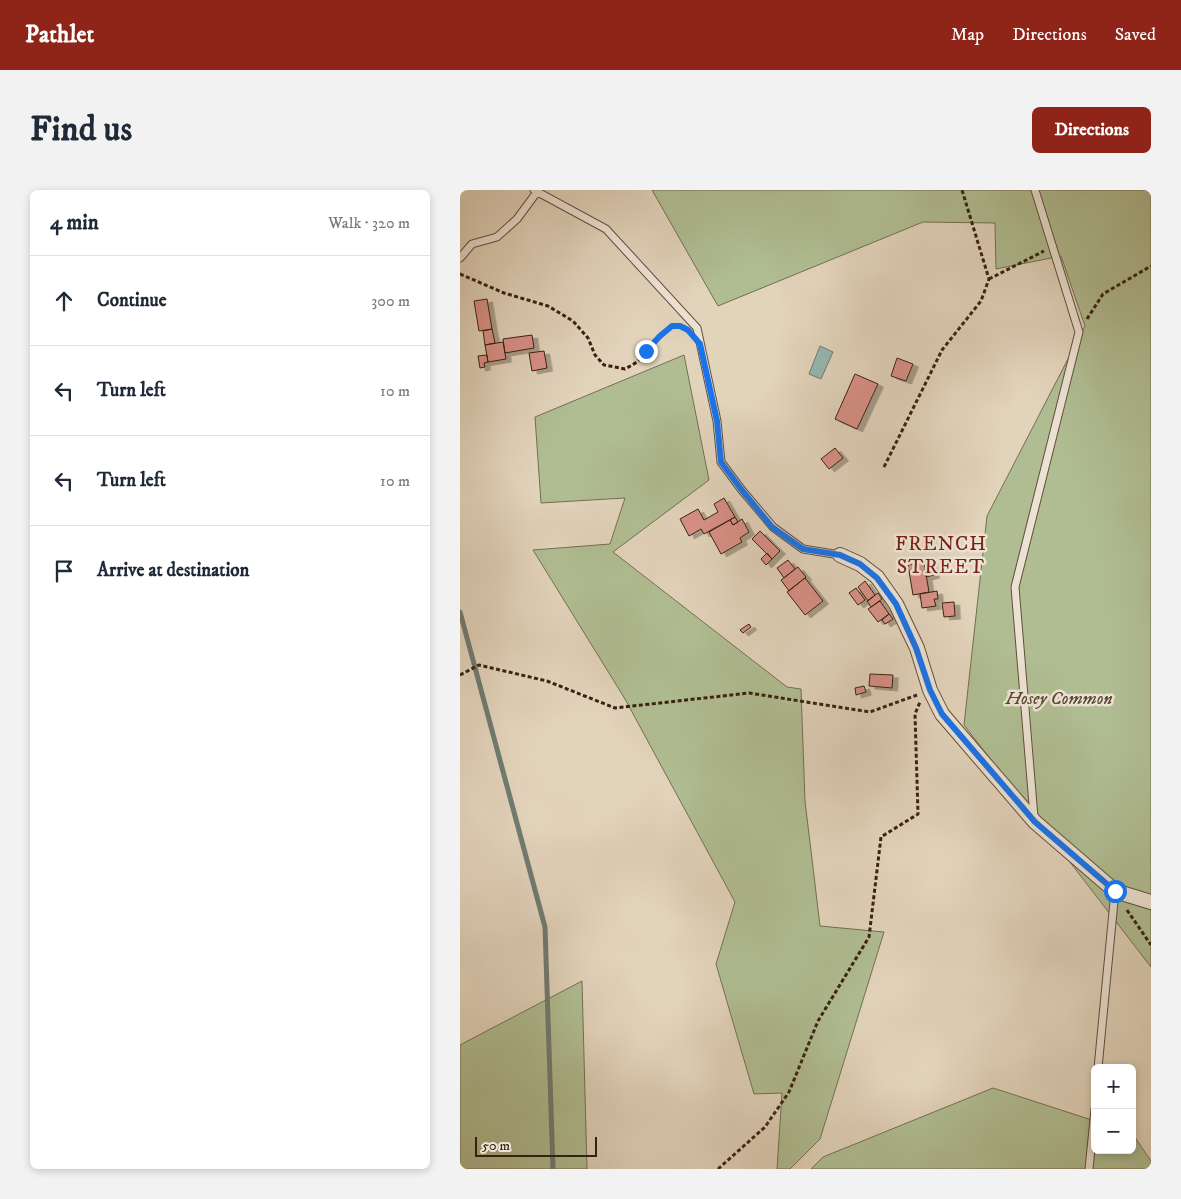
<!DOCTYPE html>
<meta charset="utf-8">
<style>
:root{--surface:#fff;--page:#f2f2f3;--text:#1f2937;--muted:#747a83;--line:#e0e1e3;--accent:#8f2418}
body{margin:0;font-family:"IM FELL DW Pica",serif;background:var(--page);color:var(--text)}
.controls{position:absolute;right:15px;bottom:15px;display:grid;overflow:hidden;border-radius:8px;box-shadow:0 2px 8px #0003}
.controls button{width:45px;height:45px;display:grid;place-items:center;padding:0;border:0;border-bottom:1px solid var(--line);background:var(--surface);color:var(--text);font:25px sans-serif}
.scale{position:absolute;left:15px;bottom:12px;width:122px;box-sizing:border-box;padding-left:5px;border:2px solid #392111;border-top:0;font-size:14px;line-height:18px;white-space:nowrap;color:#392111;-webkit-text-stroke:4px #ece2d3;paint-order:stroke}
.stop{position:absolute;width:15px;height:15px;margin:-11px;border:4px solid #1a73e8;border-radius:50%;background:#fff}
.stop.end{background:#1a73e8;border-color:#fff;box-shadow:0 1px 5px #0008}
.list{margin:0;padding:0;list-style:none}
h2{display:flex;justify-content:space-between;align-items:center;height:65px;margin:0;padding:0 20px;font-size:21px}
h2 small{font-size:16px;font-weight:400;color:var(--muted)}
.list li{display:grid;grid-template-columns:32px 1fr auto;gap:15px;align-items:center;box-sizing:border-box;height:90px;padding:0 20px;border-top:1px solid var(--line)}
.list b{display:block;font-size:19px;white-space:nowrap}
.list em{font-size:16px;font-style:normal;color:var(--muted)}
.icon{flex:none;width:28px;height:28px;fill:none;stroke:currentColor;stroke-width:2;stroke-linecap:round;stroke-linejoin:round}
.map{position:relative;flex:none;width:691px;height:979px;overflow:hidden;border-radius:8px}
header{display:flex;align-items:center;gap:30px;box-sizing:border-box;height:70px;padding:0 25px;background:var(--accent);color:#fff}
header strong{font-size:24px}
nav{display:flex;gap:28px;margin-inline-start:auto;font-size:18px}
.intro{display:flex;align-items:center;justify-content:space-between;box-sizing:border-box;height:120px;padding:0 30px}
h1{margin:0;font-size:35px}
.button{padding:12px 22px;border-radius:8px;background:var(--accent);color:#fff;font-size:18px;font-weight:700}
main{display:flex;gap:30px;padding:0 30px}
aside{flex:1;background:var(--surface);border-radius:8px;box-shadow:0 2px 8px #0003}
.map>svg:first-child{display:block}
</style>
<header>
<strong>Pathlet</strong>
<nav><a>Map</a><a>Directions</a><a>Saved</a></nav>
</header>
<div class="intro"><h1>Find us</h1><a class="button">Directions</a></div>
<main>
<aside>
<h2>4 min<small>Walk · 320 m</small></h2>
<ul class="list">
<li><svg class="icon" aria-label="ahead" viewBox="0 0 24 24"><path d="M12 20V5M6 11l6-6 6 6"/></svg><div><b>Continue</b></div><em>300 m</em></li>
<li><svg class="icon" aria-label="left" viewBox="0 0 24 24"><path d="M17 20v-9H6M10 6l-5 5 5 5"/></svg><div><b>Turn left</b></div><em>10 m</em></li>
<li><svg class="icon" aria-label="left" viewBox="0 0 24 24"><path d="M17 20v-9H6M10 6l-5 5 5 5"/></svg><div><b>Turn left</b></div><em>10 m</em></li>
<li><svg class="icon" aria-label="arrive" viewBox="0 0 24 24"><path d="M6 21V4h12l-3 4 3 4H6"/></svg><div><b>Arrive at destination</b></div></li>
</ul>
</aside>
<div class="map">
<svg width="691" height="979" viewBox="0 0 691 979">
<defs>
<filter id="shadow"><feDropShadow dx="5.5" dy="3" stdDeviation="0" flood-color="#0004"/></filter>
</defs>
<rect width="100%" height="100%" fill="#e2d3bb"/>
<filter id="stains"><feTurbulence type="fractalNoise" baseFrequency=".004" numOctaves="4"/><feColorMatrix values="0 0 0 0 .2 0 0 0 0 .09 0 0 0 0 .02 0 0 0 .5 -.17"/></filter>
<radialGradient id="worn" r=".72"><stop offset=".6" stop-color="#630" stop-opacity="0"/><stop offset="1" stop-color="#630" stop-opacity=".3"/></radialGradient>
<!-- green -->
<path fill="#b0bd92" stroke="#746f52" d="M192,0H691V777L504,535L527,326L625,136L601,66L536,79L535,33L463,32L258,116Z
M224,165L249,290L153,362L327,497L341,499L345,611L360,736L424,742L360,949L330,979H317L322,903L294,904L256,774L275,712L165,509L73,360L150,354L165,308L81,313L75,227Z
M122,791L127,979H0V855Z
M533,898L635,931V960H672V943L691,971V979H351L363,967Z"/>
<!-- water -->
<path fill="#95b7b1" stroke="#707b71" d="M360,156L373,162L361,189L349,184Z"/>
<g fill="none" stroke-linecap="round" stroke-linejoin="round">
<!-- stream -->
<path stroke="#707b71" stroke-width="5" d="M0,422L85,737L93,979"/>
</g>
<!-- building -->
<path fill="#d89086" stroke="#392111" filter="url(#shadow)" d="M27,109L32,139L19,141L14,111Z
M32,139L35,153L25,155L23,141Z
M72,145L74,158L45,163L43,149Z
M43,152L46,169L28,172L25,155Z
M84,161L87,178L72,181L69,163Z
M27,165L28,172L24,173L25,177L20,178L18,166Z
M437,168L453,174L446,191L431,186Z
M395,184L418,194L397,239L375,229Z
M375,258L383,268L369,279L361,269Z
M264,308L275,327L244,344L241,339L229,346L220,329L238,319L244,330L258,322L254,314Z
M275,327L278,332L273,335L270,330Z
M282,329L289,342L280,348L282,352L261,364L249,342L270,330L273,335Z
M300,341L320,361L312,369L292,349Z
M307,363L312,369L306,375L301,369Z
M328,370L335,379L324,388L317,378Z
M470,370L474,385L466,387L464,372Z
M464,372L469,402L453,405L448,375Z
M338,377L346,387L329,401L321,390Z
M345,388L363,411L345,425L327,402Z
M405,391L415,405L408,411L398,397Z
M396,398L405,410L398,415L389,403Z
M477,401L478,409H474L476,416L462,418L460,404Z
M418,403L422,409L411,417L407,411Z
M420,411L429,424L418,432L408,419Z
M494,412L495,426L484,427L482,413Z
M429,424L433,429L425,434L422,430Z
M289,434L291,437L283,443L280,440Z
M410,484L433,485L432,498L409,496Z
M404,496L406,502L396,505L395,498Z"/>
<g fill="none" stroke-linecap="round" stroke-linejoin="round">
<defs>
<path id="lane" d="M74,0L146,39L237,138L257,231L261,272L281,299L313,337L343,359L380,365
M0,68L12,54L37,47L57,29L77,2L78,0
M574,627L555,397L619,142L575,0
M638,878L655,701
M629,979L635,919"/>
<path id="street" d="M380,365L400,374L417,387L436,414L457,458L470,500L482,524L575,632L655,701L691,712"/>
</defs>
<!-- lane casing -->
<use href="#lane" stroke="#634e3c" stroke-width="9"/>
<!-- street casing -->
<use href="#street" stroke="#634e3c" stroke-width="16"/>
<!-- path -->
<path stroke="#392111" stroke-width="3" stroke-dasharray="4 2.5" stroke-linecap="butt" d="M0,84L44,103L88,116L113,131L128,148L135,165L144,175L165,179C170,176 175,174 179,170C190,158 202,137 219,136
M529,89L584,61
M627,129L643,104L691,76
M424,277L482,160L521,111L529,89L502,0
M0,485L19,475L87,491L155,518L289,503L410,522L457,505
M667,720L691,755
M258,979L305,937L329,902L358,831L409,747L421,647L458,624L455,524L460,512"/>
<!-- lane -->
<use href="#lane" stroke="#ece2d3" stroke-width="7"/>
<!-- street -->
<use href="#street" stroke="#ece2d3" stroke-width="14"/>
</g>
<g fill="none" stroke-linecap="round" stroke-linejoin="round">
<!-- route -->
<path stroke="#1a73e8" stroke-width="6" d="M186,161L200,146L212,136H220L228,140L240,154L257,231L261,272L281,299L312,337L343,359L380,365L400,374L417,388L436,414L456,458L470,500L482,524L575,632L655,701"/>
</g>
<g text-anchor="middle" stroke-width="5" stroke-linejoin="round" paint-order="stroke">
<!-- park labels -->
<g font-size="18" font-style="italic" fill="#574831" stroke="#ece2d3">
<text x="599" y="514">Hosey Common</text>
</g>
<!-- quarter labels -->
<g font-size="20" letter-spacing="1" fill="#7a1f14" stroke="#ece2d3">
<text x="481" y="360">FRENCH<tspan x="481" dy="23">STREET</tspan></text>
</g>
</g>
<rect width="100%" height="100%" filter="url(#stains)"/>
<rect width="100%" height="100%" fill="url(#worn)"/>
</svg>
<div class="controls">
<button>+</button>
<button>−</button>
</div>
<div class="scale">50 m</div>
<div class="stop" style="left:655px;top:701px"></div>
<div class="stop end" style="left:186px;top:161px"></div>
</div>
</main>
